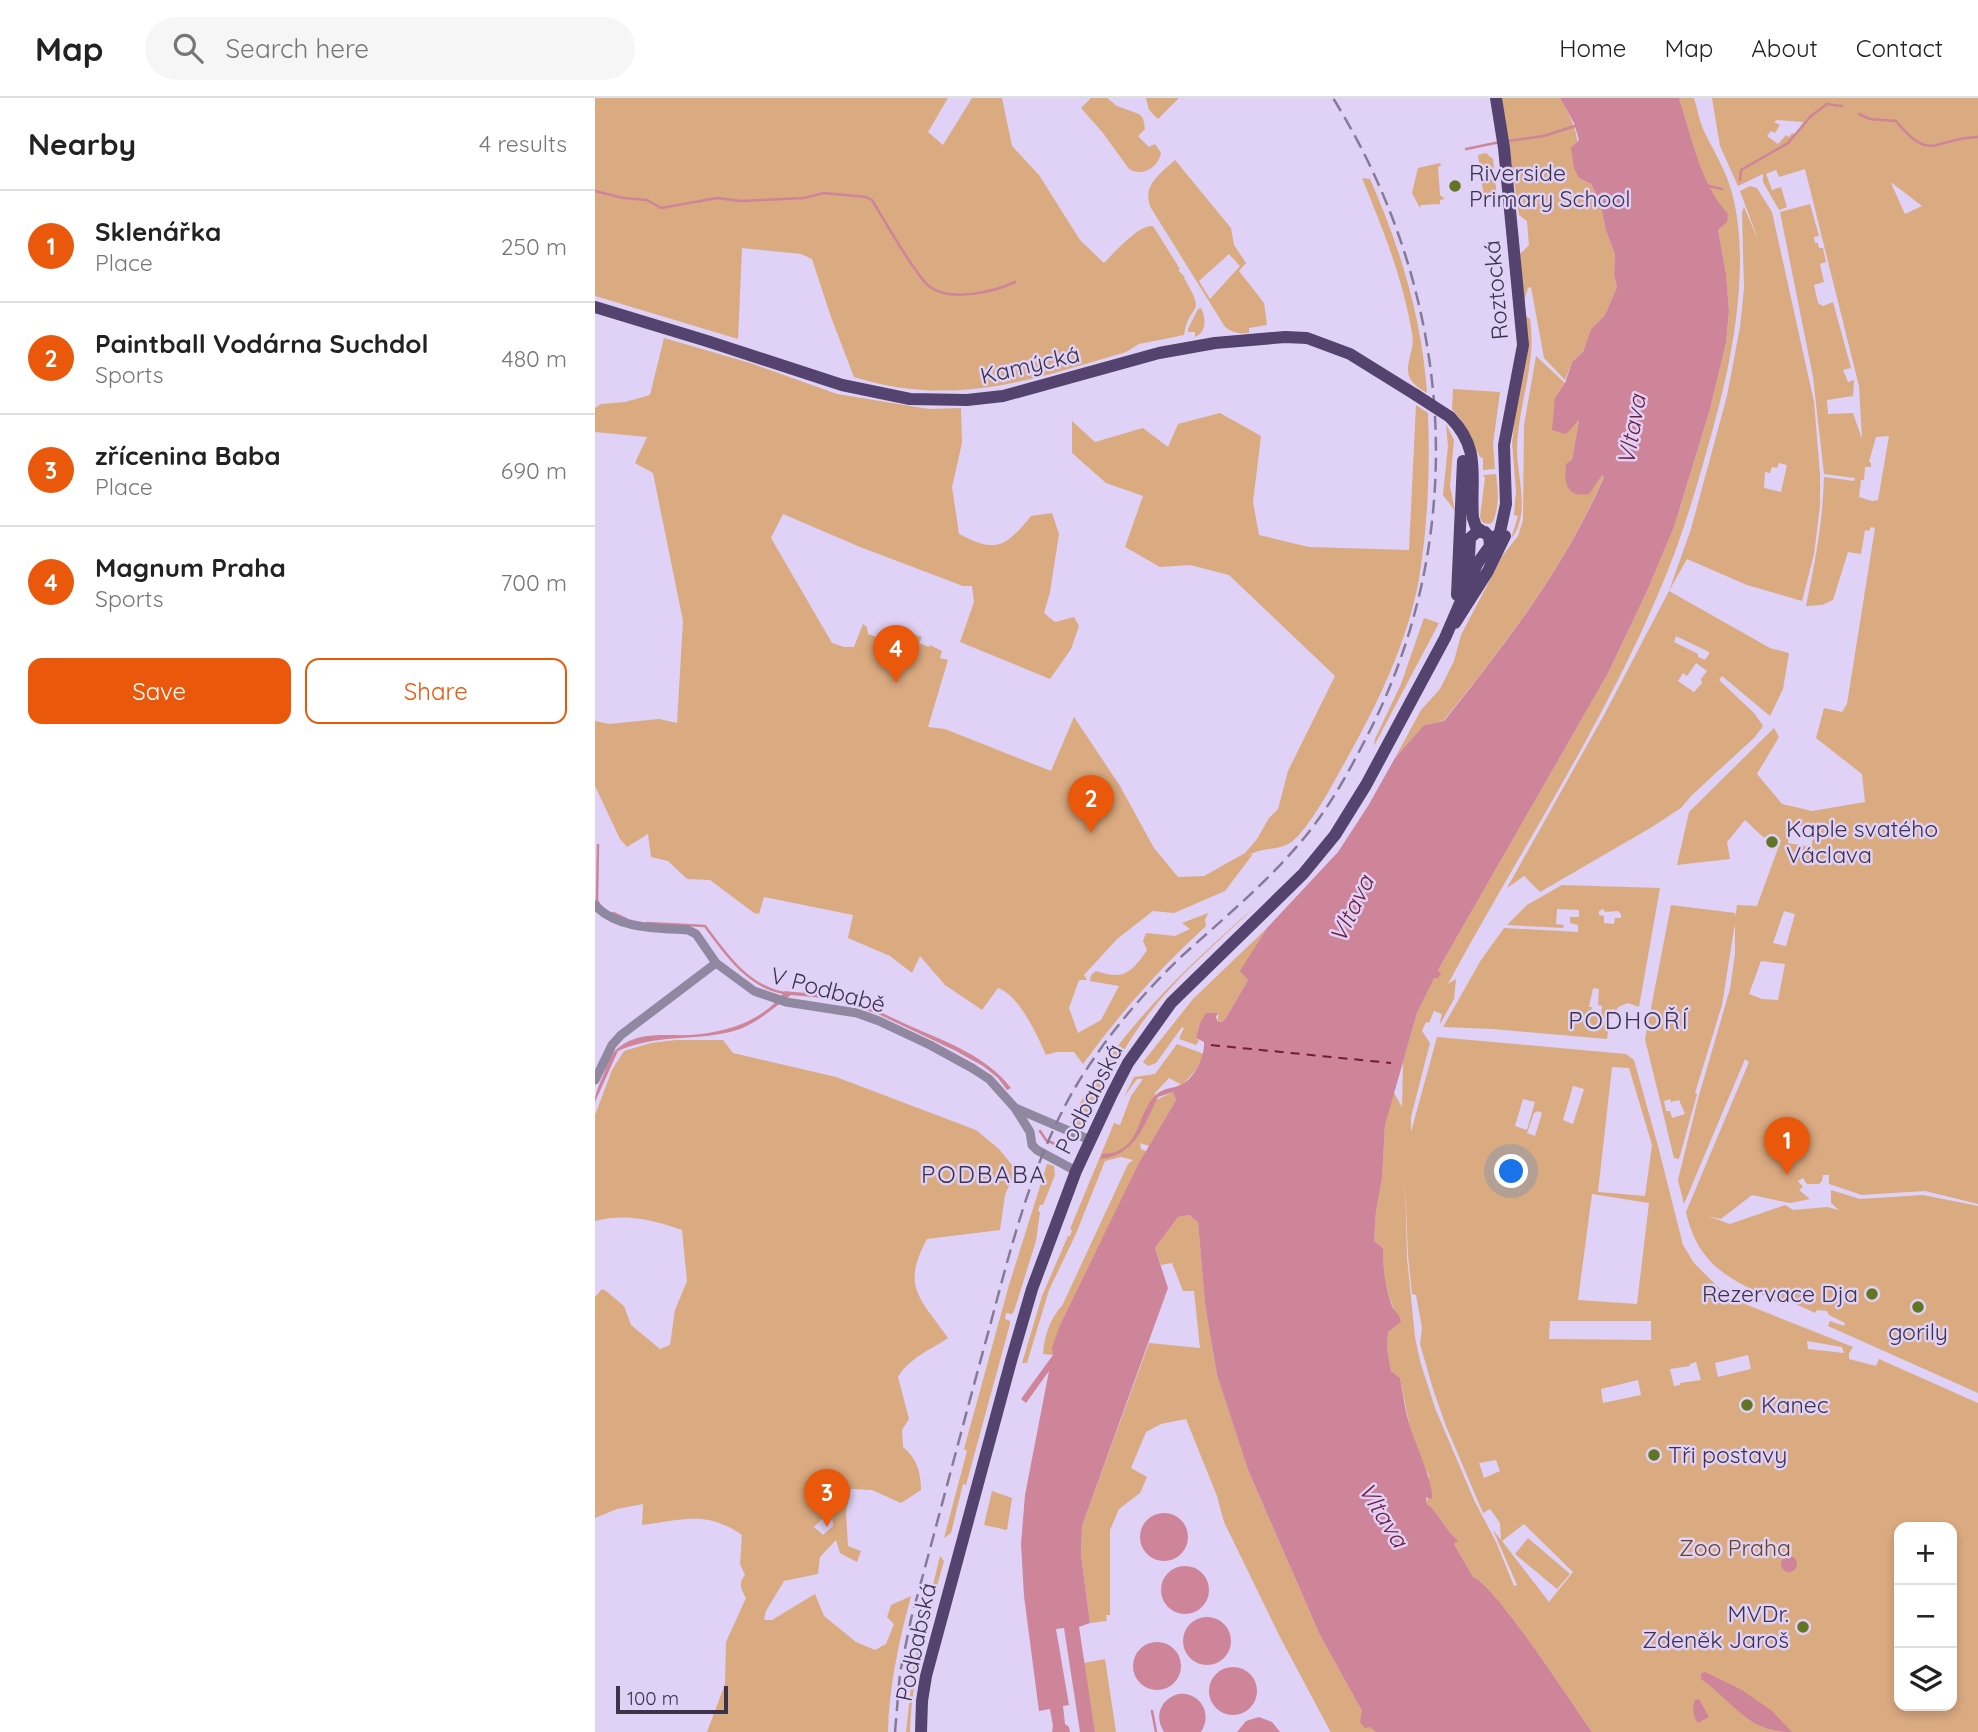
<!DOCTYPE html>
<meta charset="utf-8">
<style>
:root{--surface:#fff;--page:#f6f6f6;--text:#222;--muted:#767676;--line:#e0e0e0;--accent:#ea580c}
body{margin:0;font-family:Quicksand,sans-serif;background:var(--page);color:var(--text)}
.controls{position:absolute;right:21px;bottom:21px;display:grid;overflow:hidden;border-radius:14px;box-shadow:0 4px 10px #0003}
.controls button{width:63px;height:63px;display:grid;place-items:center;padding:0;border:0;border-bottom:2px solid var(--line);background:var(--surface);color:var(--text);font:35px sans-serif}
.scale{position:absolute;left:21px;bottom:18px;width:112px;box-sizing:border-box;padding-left:7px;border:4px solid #3c324a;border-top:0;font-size:19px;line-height:24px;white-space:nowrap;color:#3c324a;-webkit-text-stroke:5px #dfd2f6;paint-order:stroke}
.you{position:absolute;left:917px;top:1074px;width:24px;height:24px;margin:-18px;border:5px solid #fff;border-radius:50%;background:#1a73e8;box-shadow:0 0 0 10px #1a73e833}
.badge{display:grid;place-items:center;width:46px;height:46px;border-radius:50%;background:var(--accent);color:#fff;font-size:23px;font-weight:700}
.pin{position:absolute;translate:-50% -58px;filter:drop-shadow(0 2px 4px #0008)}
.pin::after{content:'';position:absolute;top:37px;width:24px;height:21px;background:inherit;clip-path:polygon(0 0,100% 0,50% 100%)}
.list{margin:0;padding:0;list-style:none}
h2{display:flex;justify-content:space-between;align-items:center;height:91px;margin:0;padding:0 28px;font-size:30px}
h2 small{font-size:23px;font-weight:400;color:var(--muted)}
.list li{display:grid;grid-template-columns:46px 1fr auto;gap:21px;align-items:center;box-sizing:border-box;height:112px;padding:0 28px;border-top:2px solid var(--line)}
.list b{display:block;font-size:26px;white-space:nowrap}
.list p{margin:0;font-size:23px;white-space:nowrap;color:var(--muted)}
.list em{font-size:23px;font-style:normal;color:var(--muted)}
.actions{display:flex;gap:14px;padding:21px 28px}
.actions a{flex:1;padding:16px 0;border:2px solid var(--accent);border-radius:14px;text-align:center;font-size:24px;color:var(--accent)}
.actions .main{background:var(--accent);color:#fff}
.icon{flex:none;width:38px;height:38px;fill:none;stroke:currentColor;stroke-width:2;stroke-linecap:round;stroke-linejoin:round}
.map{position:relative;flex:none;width:1383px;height:1634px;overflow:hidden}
header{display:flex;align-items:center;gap:42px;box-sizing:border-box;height:98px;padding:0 35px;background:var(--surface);border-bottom:2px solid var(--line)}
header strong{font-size:33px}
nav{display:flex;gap:38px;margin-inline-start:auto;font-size:24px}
.search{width:490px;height:63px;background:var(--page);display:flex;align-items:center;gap:18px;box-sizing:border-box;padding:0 24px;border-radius:38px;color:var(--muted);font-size:26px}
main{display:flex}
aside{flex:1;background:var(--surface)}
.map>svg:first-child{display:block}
</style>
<header>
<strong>Map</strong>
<div class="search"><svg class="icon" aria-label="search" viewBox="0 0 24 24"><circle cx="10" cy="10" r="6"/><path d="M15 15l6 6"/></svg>Search here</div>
<nav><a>Home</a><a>Map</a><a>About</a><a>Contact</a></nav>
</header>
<main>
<aside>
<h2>Nearby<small>4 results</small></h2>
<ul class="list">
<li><span class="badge">1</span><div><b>Sklenářka</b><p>Place</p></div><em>250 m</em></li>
<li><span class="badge">2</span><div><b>Paintball Vodárna Suchdol</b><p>Sports</p></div><em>480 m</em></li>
<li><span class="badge">3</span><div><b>zřícenina Baba</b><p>Place</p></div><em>690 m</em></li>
<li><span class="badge">4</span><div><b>Magnum Praha</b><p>Sports</p></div><em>700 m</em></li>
</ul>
<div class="actions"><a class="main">Save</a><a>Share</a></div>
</aside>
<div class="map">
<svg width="1383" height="1634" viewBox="0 0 1383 1634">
<rect width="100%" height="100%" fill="#dfd2f6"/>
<!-- green -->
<path fill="#daaa80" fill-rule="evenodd" d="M0,0H353L333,34L348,47L377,0H407L417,48L444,77L485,142L509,165C520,154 544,126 558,128L585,171L583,172L590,179L589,180C613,220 594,203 589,237L544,246L531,254C436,282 358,310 259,279L236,219L217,161L206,156L147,150L143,241L0,198Z
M496,0H512L522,8L544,16L548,20L550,31L543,38L554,49L560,46L566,55C563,70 547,79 534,71L508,35L486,10Z
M551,0H584L563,21L554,12Z
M907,0H965C984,33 984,43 984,80L996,86L1005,104L1011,133L1020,156L1019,177L1022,189L1010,217L996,231L988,254L977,264L970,282L949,260L936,189L933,190L929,203L925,156L934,147L932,123L924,117Z
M1084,0H1099C1102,10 1104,21 1108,31C1119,54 1134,77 1139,103C1154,170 1138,258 1120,323C1104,381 1088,439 1064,494C1006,631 923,756 853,886L861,881L859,901L844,928L847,916L839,913L834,925L831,924L827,933L835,945L816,1019V1034L842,939L1031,956L1039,962L1063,1048L1088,1147L1099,1165L1125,1191L1140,1202L1258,1249L1254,1255V1261L1281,1268L1284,1261L1383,1305V1634H997C979,1609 898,1484 878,1479L859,1446L862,1443C850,1431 845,1416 832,1406L834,1378L825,1360L814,1325L805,1280L796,1273L792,1250L793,1234L806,1224C792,1202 788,1176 788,1150L779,1143L781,1113L787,1081L790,1027L798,993L807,1009L808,964L822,915L839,879L843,880L845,876L843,872L1013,575L1053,491L1079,429L1115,311L1131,245L1134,213L1131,176L1123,132L1131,124L1133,117C1105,85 1097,39 1084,0ZM1017,969L1034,970L1057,1047L1050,1098L1003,1094ZM978,988L989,991L978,1026L968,1022ZM928,1001L940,1004L932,1032L920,1028ZM943,1013L947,1015L940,1038L932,1035L939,1015ZM810,1080L813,1157L817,1196L821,1197L827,1230L825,1246L838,1291L851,1328L888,1415L895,1411L905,1425L906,1442L898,1432L922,1487L919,1488L901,1444L879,1402L840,1310L825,1263L820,1239L812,1160ZM997,1096L1054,1105L1042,1206L983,1202ZM1056,1223V1242L954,1241L955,1223ZM1212,1243L1247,1249L1249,1255L1213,1251ZM1153,1257L1156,1271L1123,1279L1120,1265ZM1101,1264L1106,1282L1085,1285V1287L1079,1288L1075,1271L1095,1268V1266ZM1043,1282L1046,1297L1008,1305L1006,1291ZM901,1362L905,1373L889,1380L884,1365ZM929,1426L978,1474L954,1504L907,1443ZM1304,1429H1357V1608H1304Z
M1117,0H1383V1106L1330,1093L1267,1097L1234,1086V1077H1228L1227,1083L1224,1086H1212L1208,1080L1203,1083L1208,1089L1204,1092L1215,1101L1195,1105L1157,1097L1126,1121L1113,1118L1135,1126L1190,1107L1198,1112L1232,1109L1244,1112L1236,1105V1092L1265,1101L1328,1097L1383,1108V1295L1233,1228L1235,1223L1249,1228L1250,1225L1234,1217L1232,1213L1222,1212L1220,1215L1192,1202L1189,1207C1140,1183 1104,1172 1091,1114L1154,964L1150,961L1089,1106L1083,1082L1103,1001L1135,891L1140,856V825L1127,907L1100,995L1102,996L1084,1061L1079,1060L1050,941L1076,807L1140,815V820L1142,807L1162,808L1186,742L1168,739L1150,722L1132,744L1135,761L1082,767L1094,714L1179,630L1184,639L1162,676L1187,706L1217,713L1270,704L1267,676L1221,640L1229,610L1247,614L1252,606L1280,430L1276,429L1274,433L1270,432L1266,456L1253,454L1238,502L1227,507L1211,508C1220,465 1228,423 1229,379L1259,383L1260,380L1229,376L1218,279L1185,114L1215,106L1224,138L1219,139L1220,145H1223L1224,150H1228L1231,164L1225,166L1229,184L1219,187L1223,205L1228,208L1238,204L1256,270L1248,272L1253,284L1259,282L1258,298L1232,302L1233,316L1258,315L1267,341L1264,288L1210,71L1184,79L1181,72L1171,76L1177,92L1186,89L1192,109L1184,112L1168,84V76L1143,88L1125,48ZM1182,22L1208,24L1201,37L1197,35L1194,39L1191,37L1183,46L1172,38L1176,33L1180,35L1185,27L1179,24ZM1296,85H1297L1327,108L1310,116ZM1294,338L1283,402L1277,403L1264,399L1266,382H1269L1270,369H1276V365L1274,364L1281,339ZM1196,726L1220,731L1216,749L1193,745ZM1189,813L1200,816L1191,848L1178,845ZM1166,863L1190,866L1183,902L1167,901L1154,896ZM1075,1001L1076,1004L1084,1002L1090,1016L1077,1020L1075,1013H1071L1069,1003Z
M891,55L898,61L900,78L886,80L883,57Z
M580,62L636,130L639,147L651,165L644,173L669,205L672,227L654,230V235C644,236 638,235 630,229L556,110C546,88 566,75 580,62ZM634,156L645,168L615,201L604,183Z
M845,65L846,68L843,69L845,97L850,101L845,102V106L826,107L825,110L817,95L823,70Z
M767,80L775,81C805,149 827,220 832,295C797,276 822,260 817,235C808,181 788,131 767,80Z
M900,81L902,99L889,97L886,82Z
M1155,88L1162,90L1177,114L1219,304L1225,376V408L1219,456L1207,503L1152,487L1092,461L1074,493L1175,550L1194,555L1188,591L1175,618L1127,578L1124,582L1160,616L1168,628L1160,639L1097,697L1086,710L1057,729L945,794L929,778L912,790L1009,617L1074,493L1096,431L1132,298L1145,229L1149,190L1147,114L1149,109L1164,144L1145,93ZM1184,365L1192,367L1186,394L1169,390L1170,374L1175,375L1177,369L1182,370ZM1081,538L1114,554V556L1110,562L1103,559V556L1079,544ZM1101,565L1112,573L1106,581L1107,585L1099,594L1083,583L1088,575L1092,578Z
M606,210C611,220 612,234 600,239V234H593V231L603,211Z
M931,218L935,221C942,266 923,306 922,351C922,379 936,416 916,441L923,418L919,417L921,393L917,345Z
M69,240L155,265L242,296L334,311L366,310L367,345L357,389L364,436C400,455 410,450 436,418L457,415L464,436L455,494L449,515L460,524L479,519L484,528L476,551L455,581L365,544L379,504L377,488H368L265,449L188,416L176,440L237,545L249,549H259L268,526L272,529L273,536L297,544L299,536L306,539L307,533L327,539L324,545L334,549L335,547L347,553L345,560L353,562L333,629L350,631L456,673L479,619L525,688L559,750L583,779L609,778L650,755L662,741L674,720L683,711L693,673L740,578L634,477L595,467L565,469L530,449L548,398L511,385L477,355V323L500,344L548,330L573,349L583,326L625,315L666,338L658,404L664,437L714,449L814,452L821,307L833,315C835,370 833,426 824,481C812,546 782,607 750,664C737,687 719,722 701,740C687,755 669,747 653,758L658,756L630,793L579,815L558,813L522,841L489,877L492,882H484L474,910L483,935L506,922L524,888L495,883L496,877L501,873C529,883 537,874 552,852L548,843L551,835L580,838L595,831L587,825L613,815L610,822L611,828C565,870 525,915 488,966L479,954H461L451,957C442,937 424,897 403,890L387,912L350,887L325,858L317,875L295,858L253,840L258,817L169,799L164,816L159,815L115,782L92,781L73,763L56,759L53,736L32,749L25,741L0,688V623L14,626L64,621L82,625L88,523L58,375L40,365L52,339L0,334V310L6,306L30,304L55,297Z
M941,258L970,285L960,300L984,322L977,362L1002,383L1007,377L1009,378C970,469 910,547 848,623L829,627L800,660L826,612L845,591L859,563L866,537L908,457L923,438L928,422L929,327Z
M858,291L905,294L898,346L900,371L888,372V360L885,359L867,323L857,311Z
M851,326L859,342L855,388L860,413L848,397L853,348Z
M901,376C903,392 905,410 897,425C891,427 886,425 885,419L890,380L888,377Z
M829,520L844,525L779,648L780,641L806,586Z
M967,787L1065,790L1044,909L1033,905L1023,909L1019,918L1015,919L1012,941L898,931L848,929L886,862L909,830L983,834V827L975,825V819H984V812L962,811L961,826L969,827L968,830L912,827L932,807ZM1008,811L1010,814L1023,813L1026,816V820H1020L1019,826L1009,825V818L1004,817V813ZM998,890L1004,891L1003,907L1007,908L1006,915L1003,918L996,915L997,909H994Z
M662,807C624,843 583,877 552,918C527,951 508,989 488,1025L483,1028H477L475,1024C519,936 589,871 662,807Z
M672,830L646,873L653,882L631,920L627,924H623V916L612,915L605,925L601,940L604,943L601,947L584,941L589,930L587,929L561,965L553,968L548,964L598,901Z
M81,942H128L138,955L241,979L381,1032L404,1051L421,1072L410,1097L405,1132L332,1141C306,1189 325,1200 353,1240C335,1252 313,1261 303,1279L314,1321L307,1332L308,1349C322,1360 326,1375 326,1392L306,1405L277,1392L256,1391L251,1414L253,1448L266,1453L262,1464L245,1455L241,1442L225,1459L223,1476L189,1483L171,1513L169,1522H177L220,1496L229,1518L261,1544L280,1552L291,1546L299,1526L292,1519L296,1507L316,1498C304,1543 294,1588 293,1634H112L130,1586L131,1544L151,1500C146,1491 143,1485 150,1477L145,1466L147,1437C111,1412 87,1422 47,1427L48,1406L22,1411L0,1420V1199L7,1191L11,1193L29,1208L36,1227L65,1251L75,1247L80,1212L92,1183L87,1132C58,1122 31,1115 0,1123V1017L17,972L29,953L56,945ZM237,1411L238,1428L228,1437L219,1429Z
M582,946L609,956L601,972L587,987L574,980L560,995L561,1002L578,994L581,1002L554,1048L545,1045L546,1051L551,1053L465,1227L458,1257L448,1256C449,1239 455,1220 467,1208L533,1066L538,1062L526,1059L510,1063L480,1138L454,1192L432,1265H427L447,1198L473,1138H475L477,1132L475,1131L519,1025L525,1027L536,998L548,981H542L529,999L539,979L560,976Z
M452,1066L459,1068L460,1077L448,1107H445L443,1113L445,1114L441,1143L419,1213L417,1216L411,1215L410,1221L415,1223V1226L371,1387L368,1386L356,1435L349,1440L372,1353L369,1351L414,1187Z
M594,1117L603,1124L610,1206L622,1277L653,1372L725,1537L767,1613L768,1620L781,1634H736L734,1631L685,1539L629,1424L622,1398L591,1321L566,1326L551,1334L536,1370L552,1379L545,1395L524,1411L515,1432V1517H511L512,1523L495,1525L486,1457L487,1428L554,1245L605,1250L599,1193H588L577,1165L566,1167L560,1150L583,1119Z
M397,1393L417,1400L412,1432L389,1427Z
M933,1440L975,1476L962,1491L920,1456Z
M345,1458L349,1463C333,1520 317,1575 315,1634H311L318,1570Z
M510,1561L521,1634H500L489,1565Z"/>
<!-- water -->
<path fill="#ce8499" d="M965,0H1084C1097,39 1105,85 1133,116L1132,124L1123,132L1131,176L1134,213L1131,245L1115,311L1079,429L1053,491L1013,575L843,872L846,876L843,880H839L822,915L790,1027L787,1081L781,1113L779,1143L788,1150C788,1169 790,1187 796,1205C798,1213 805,1216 806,1224L793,1234L792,1250L796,1273L805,1280C808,1296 810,1313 815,1328C820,1346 839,1385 837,1401L831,1399L832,1406C845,1416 850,1432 863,1443L859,1446L878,1479C899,1485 979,1609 997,1634H781L775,1629L770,1630L765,1624L767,1613L725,1537L653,1372L622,1277L610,1206L603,1124L594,1117L583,1119L560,1150L573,1190L487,1428L486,1457L495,1525L484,1529L500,1634H485L469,1530L461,1531L474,1607L468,1608L470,1626L474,1629L475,1634H457L458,1628L455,1611L444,1613L429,1498L426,1446L430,1397L454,1273L431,1305L426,1301L458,1257L457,1250L465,1227L544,1065L581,1002L578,994L563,999C548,1028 541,1057 505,1061L507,1056C548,1055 540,1015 562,996C570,989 579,991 587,986C600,980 610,958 609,944L601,940L605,925L611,915H623L621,919L623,924H627L631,920L653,882L645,873L672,830L743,754L773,708L800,660L829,627L849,623C910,547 970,469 1009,379L1007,377L994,396C971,400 969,384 971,366L977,362L984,322L971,336L957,332L960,300L970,285L977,264L988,254L996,231L1010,217L1022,189L1019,177L1020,156L1011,133L1005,104L996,86L984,80L979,70L976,50L984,42L979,25Z
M190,893C206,895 223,895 239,898C266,903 290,917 315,928C349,943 392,958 416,990L412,992L403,980L388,968L359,952L285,917L240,901L196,897C177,911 158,929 135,934C96,943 61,936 23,953L0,1004C0,995 4,987 8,978C11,970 15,956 23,950C44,933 70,938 95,937C130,935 169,923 190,893Z
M545 1439a24 24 0 1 1 48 0a24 24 0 1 1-48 0Z
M1186 1466a8 8 0 1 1 16 0a8 8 0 1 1-16 0Z
M566 1492a24 24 0 1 1 48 0a24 24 0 1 1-48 0Z
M588 1543a24 24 0 1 1 48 0a24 24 0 1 1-48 0Z
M538 1568a24 24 0 1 1 48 0a24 24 0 1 1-48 0Z
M614 1593a24 24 0 1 1 48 0a24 24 0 1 1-48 0Z
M1110,1574L1147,1592L1177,1613L1197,1634C1152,1634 1140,1605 1106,1581V1576Z
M583,1596C605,1594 618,1615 606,1634H569C559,1618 565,1602 583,1596Z
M1104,1601L1114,1619L1103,1625C1098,1619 1097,1610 1100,1602Z
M664,1619L677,1624L685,1634H642L651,1623Z"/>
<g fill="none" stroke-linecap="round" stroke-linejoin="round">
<!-- stream -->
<path stroke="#ce8499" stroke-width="2.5" d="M1264,16L1275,21L1301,23C1336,66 1339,40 1383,39
M912,43L949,38L983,27
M871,51L905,44
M1145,82L1146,72L1193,45L1216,18L1232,6L1247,8
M1110,87L1127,91
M0,93L28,100L52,102L66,110L122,100L146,103L209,100L229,95L271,99L277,102C288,120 321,179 335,189C356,204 399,194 420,184
M3,747L2,802L4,806
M18,815L31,821
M52,825L110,828C130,855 153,889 189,895
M445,1033L451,1042L462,1047
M557,1613L561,1634"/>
<!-- ferry -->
<path stroke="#731b3d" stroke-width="2" stroke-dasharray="9 7" stroke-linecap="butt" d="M616,947L796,965"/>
<!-- minor -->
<path stroke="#9087a0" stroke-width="9" d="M0,807C21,831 63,830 93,832L101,836L121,865L159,893L191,904L262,915L284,923L335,947L377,970L394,981L420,1010L435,1034L437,1047L442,1052L481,1073
M0,982L17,947L26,937L121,865
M420,1010L495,1042"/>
<!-- major -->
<path stroke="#54436e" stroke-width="12" d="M0,209L112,243L247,287L315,301L372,302L408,298L564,255L620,245L690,239L712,240L755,256L821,297
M894,450L905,434L911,406L909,347L928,247L909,50L901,0
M866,483L874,459L875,440L882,434H890
M862,497L868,363
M860,525L893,473L910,438
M326,1634L327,1603L331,1578L416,1263L437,1191L481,1073L517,996L533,965L576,905L708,776L740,737L771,687L850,540L882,466L895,448L894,438L881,429L878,420C875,378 887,352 855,319"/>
<!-- rail -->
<path stroke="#867a98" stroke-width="2.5" stroke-dasharray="14 7" stroke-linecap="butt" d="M300,1634L305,1575L316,1521C342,1426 367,1330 393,1235C416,1150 436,1065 481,988C510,940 547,896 588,857C628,821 669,787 704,746C730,716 750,681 768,646C878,439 860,197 738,0"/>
<!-- major-bridge -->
<path stroke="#54436e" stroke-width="12" d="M821,297L855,319"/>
</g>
<!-- markers -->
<g fill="#617524" stroke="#dfd2f6" stroke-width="2.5">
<circle cx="860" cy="88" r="7"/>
<circle cx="1177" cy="744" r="7"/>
<circle cx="1277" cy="1196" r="7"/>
<circle cx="1323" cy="1209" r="7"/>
<circle cx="1152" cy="1307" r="7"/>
<circle cx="1059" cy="1357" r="7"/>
<circle cx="1208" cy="1529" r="7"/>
</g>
<g text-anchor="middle" stroke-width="5" stroke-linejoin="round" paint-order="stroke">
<!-- poi labels -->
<g font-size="23" fill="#3c324a" stroke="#dfd2f6" text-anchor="start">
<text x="874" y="83">Riverside<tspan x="874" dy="26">Primary School</tspan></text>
<text x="1191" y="739">Kaple svatého<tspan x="1191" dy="26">Václava</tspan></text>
<text x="1263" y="1204" text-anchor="end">Rezervace Dja</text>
<text x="1323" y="1242" text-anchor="middle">gorily</text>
<text x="1166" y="1315">Kanec</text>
<text x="1073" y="1365">Tři postavy</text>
<text x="1194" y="1524" text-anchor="end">MVDr.<tspan x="1194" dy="26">Zdeněk Jaroš</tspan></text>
</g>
<!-- street labels -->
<g font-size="23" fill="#3c324a" stroke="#dfd2f6">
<text transform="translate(901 192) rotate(-95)" y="8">Roztocká</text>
<text transform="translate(435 267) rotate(-13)" y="8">Kamýcká</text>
<text transform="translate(233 892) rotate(15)" y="8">V Podbabě</text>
<text transform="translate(494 1001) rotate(-63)" y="8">Podbabská</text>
<text transform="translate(321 1544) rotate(-78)" y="8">Podbabská</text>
</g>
<!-- park labels -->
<g font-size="23" fill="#6a441f" stroke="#dfd2f6">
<text x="1140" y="1458">Zoo Praha</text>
</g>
<!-- water labels -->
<g font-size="24" font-style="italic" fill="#731b3d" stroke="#dfd2f6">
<text transform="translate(1037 332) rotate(-80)" y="8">Vltava</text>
<text transform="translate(757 811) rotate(-64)" y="8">Vltava</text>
<text transform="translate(788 1417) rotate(58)" y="8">Vltava</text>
</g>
<!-- neighbourhood labels -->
<g font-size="24" letter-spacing="2" fill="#3c324a" stroke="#dfd2f6">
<text x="1034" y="931">PODHOŘÍ</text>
<text x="389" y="1085">PODBABA</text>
</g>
</g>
</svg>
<div class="controls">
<button>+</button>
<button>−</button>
<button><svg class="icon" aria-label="layers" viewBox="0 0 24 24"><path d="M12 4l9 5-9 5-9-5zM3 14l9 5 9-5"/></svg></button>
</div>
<div class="scale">100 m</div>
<div class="you"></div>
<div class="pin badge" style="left:1192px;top:1077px">1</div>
<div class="pin badge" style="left:496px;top:735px">2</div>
<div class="pin badge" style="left:232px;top:1429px">3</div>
<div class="pin badge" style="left:301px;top:585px">4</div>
</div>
</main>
